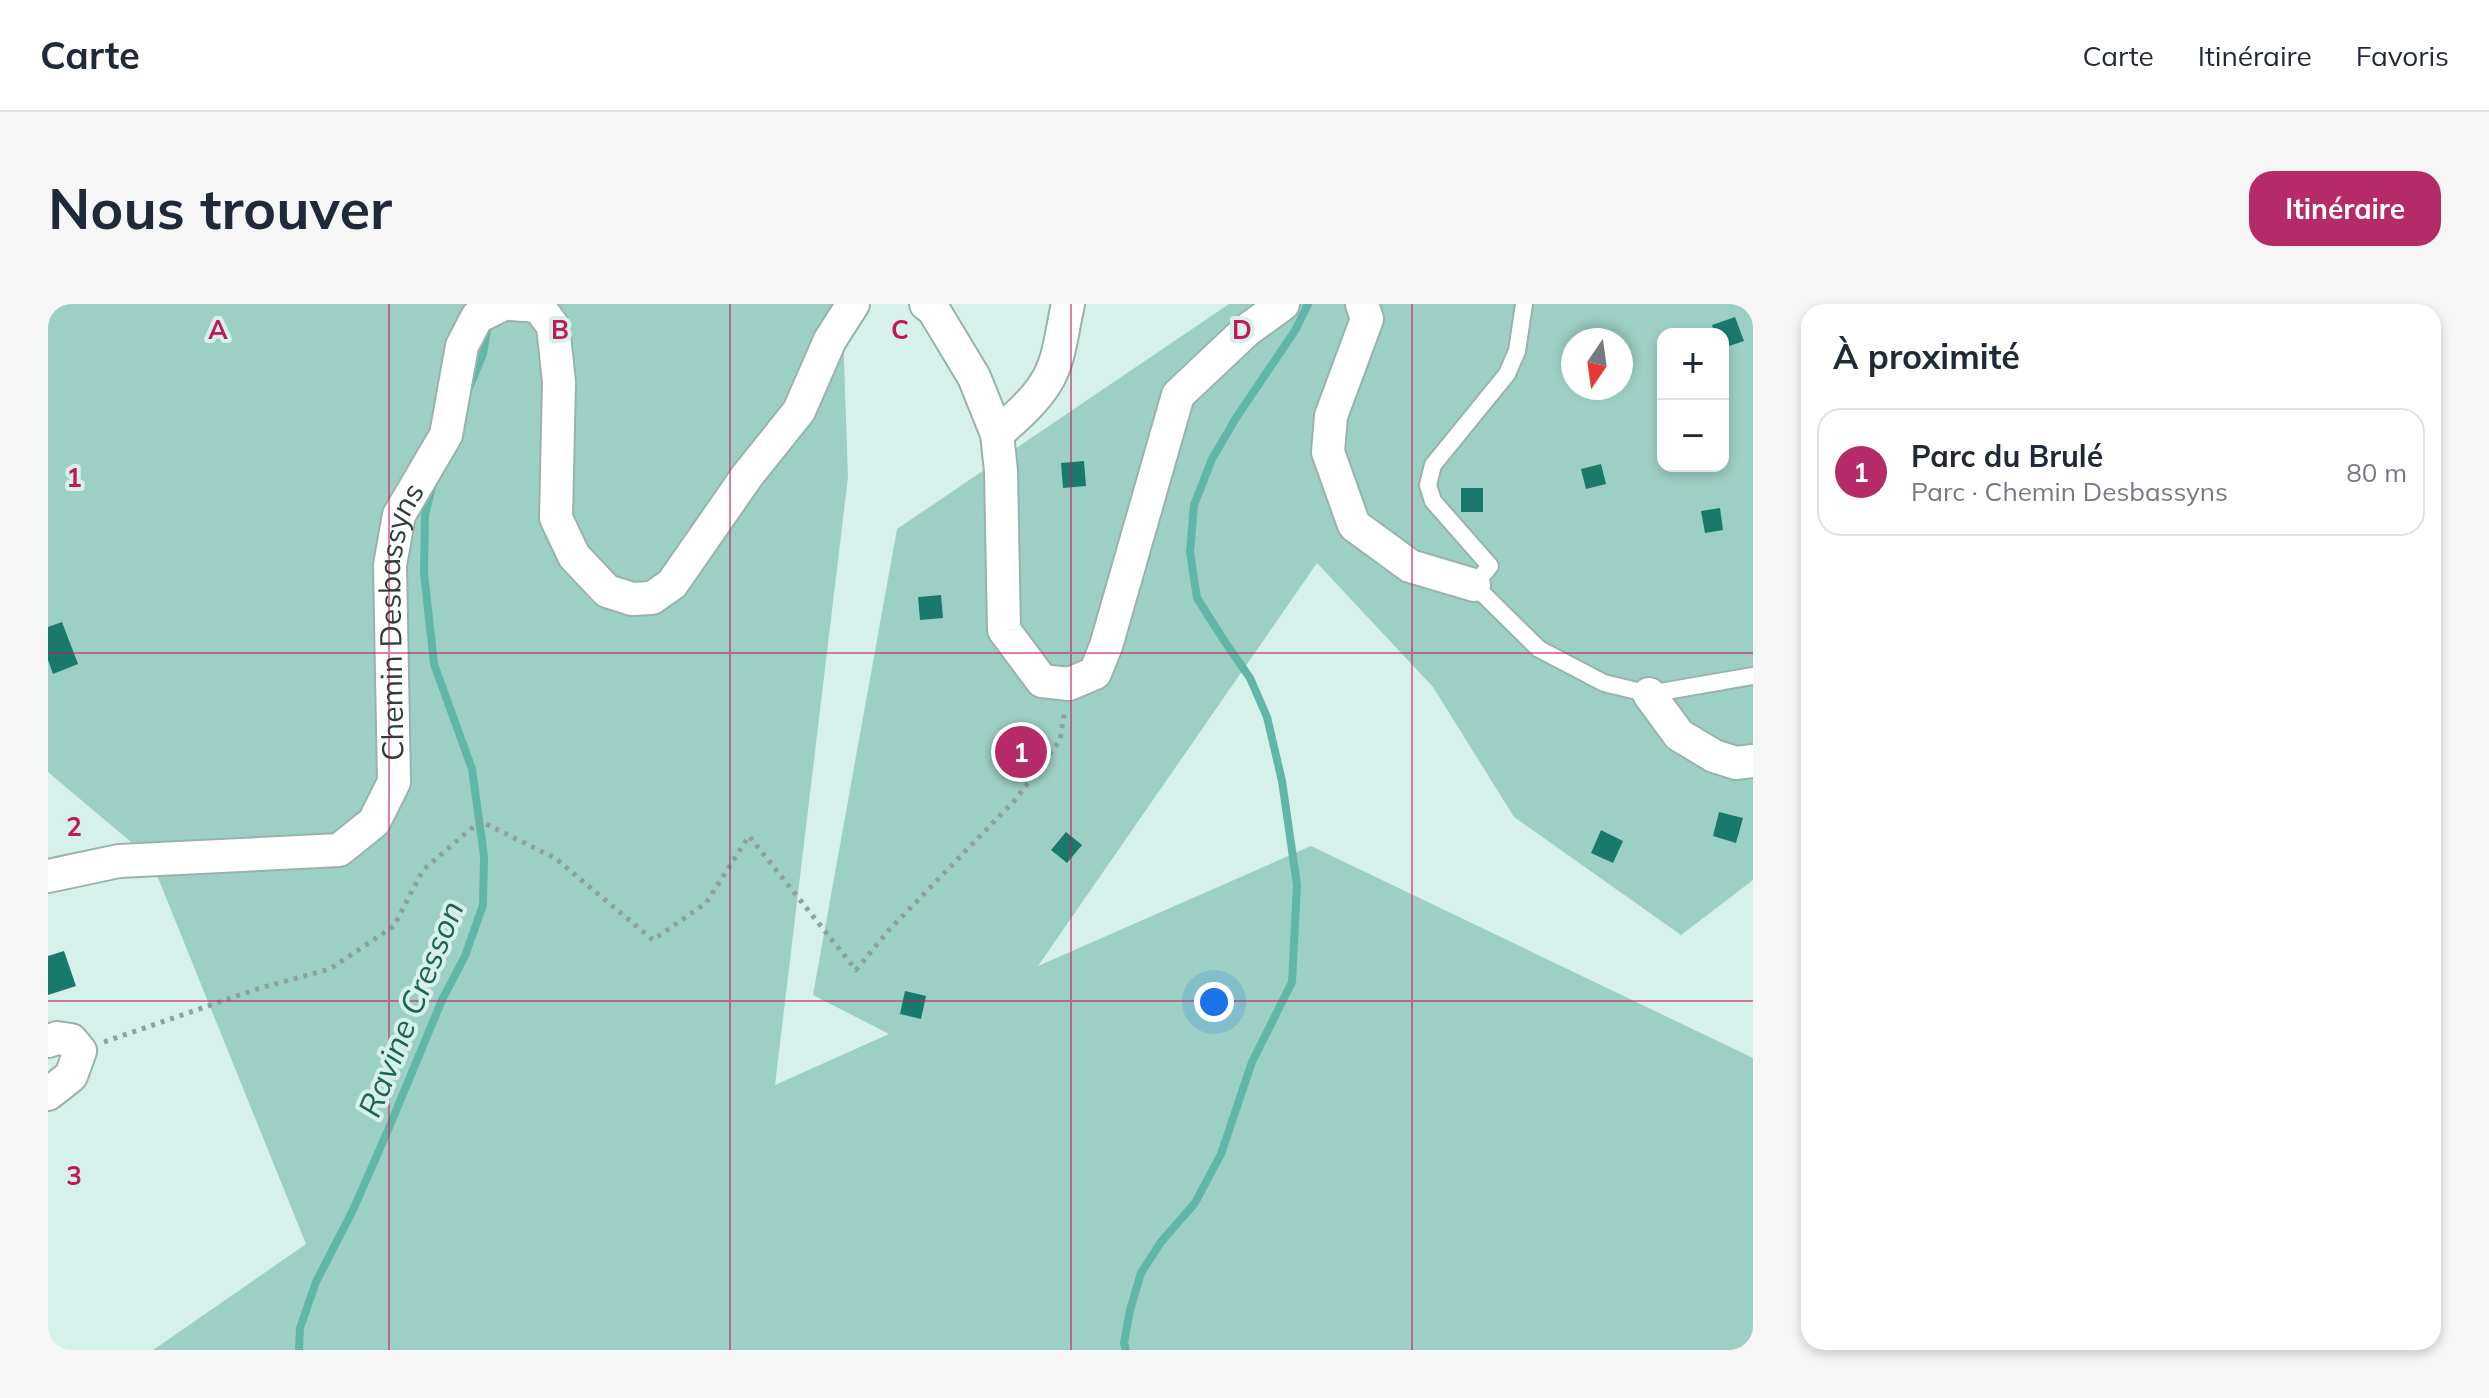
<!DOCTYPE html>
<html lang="fr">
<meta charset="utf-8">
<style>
:root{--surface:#fff;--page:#f6f6f7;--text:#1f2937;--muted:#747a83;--line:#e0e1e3;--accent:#b52b67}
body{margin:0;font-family:Mulish,sans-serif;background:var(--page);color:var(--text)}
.controls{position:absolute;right:24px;top:24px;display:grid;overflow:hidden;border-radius:16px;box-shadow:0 4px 12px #0003}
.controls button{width:72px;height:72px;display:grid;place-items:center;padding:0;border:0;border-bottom:2px solid var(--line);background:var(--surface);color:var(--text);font:40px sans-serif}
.compass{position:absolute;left:1513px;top:24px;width:72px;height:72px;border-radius:50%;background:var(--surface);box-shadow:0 4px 12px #0003;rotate:193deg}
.you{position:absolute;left:1166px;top:698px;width:28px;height:28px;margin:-20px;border:6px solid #fff;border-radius:50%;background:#1a73e8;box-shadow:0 0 0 12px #1a73e833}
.badge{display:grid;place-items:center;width:52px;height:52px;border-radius:50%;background:var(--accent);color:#fff;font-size:26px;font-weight:700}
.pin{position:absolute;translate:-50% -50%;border:4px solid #fff;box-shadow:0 2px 8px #0006}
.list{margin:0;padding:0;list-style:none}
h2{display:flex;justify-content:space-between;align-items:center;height:104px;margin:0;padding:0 32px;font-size:34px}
h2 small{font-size:26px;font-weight:400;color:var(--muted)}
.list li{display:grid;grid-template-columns:52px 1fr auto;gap:24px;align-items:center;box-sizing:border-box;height:128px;margin:0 16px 16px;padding:0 16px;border:2px solid var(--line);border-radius:24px}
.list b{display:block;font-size:30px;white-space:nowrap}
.list p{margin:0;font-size:26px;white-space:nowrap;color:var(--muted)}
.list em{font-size:26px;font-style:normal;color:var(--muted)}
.map{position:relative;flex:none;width:1705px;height:1046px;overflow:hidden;border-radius:24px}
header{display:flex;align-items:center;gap:48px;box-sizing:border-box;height:112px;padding:0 40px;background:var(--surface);border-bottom:2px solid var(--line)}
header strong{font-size:38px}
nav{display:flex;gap:44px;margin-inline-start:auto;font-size:28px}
.intro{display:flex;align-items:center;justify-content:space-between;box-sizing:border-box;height:192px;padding:0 48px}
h1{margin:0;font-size:56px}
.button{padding:20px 36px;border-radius:24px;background:var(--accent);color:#fff;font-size:28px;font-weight:700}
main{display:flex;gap:48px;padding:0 48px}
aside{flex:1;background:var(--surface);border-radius:24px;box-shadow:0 4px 12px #0003}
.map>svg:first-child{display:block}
</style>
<header>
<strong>Carte</strong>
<nav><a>Carte</a><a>Itinéraire</a><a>Favoris</a></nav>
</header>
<div class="intro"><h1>Nous trouver</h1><a class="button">Itinéraire</a></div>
<main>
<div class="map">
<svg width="1705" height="1046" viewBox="0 0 1705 1046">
<rect width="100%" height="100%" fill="#d6f0ea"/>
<!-- green -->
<path fill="#9dd0c4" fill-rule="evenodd" d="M0,0H794L800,173L727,781L841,730L765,691L849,225L1181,0H1705V576L1633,631L1466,513L1385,383L1269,259L990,662L1263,542L1705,754V1046H105L258,940L102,554L0,468ZM1615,30H1675V162H1615ZM1525,36H1573V84H1525Z"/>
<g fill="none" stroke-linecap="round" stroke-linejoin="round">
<!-- stream -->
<path stroke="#60b7a7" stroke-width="8" d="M421,84L435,50L440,20
M251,1046L252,1024L268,978L305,906L340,826L394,696L417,652L435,601L436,552L424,465L386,360L376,269L377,211L385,179
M1078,1046L1076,1039L1082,1006L1093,969L1113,938L1147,899L1173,850L1204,758L1244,678L1249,581L1234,477L1219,413L1202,374L1177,338L1149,294L1142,248L1146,201L1164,155L1188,114L1248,25L1260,0"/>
</g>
<!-- building -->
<path fill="#197a6b" d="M1687,13L1696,37L1675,44V30H1667L1664,21Z
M1036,157L1038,182L1015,184L1013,159Z
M1553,160L1558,180L1538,185L1533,165Z
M1413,184H1435V208H1413Z
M1672,204L1675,226L1657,229L1653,207Z
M893,291L895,314L872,316L870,293Z
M14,318L30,360L5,370L0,356V323Z
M1671,508L1695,514L1688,539L1665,532Z
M1553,526L1575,537L1565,559L1543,549Z
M1018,528L1034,541L1019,559L1003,546Z
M16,647L28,682L0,691V652Z
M857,687L878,692L873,715L852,710Z"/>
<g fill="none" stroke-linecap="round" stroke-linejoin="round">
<defs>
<path id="service" d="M1476,0L1469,47L1459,70L1385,161L1380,181L1385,197L1442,262L1426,281L1491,345L1556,379L1601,390L1705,372"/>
<g id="minor">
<path d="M464,0L490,2L505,22L511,78L508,214L526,252L559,287L584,295L604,294L624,280L699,172L751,107L782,36L805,0"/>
<path d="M878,0L885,5L926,73L949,130L953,167L956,326L994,377L1021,380L1047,369L1058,342L1130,91L1199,26L1235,0"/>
<path d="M1314,0L1319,15L1283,112L1280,148L1306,221L1362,262L1426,281"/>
<path d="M949,130C966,115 985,99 997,80C1012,58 1014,25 1020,0"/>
<path d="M1601,390L1631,431L1666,452L1688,459L1705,457"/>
<path id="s1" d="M0,572L71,557L291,546L326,518L346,478L342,261L351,211L398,131L414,42L429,13L456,0"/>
<path d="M0,737L9,734L23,736L32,747L23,772L0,790"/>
</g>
</defs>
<!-- service casing -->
<use href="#service" stroke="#99b2ac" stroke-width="20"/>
<!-- minor casing -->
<use href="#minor" stroke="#99b2ac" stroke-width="36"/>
<!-- path -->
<path stroke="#8ea29d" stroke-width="5" stroke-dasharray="4 6" stroke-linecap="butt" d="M56,738L212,684L282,665L346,622L375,566L432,517L507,554L605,636L658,599L701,532L808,666L840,627L968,495L1012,436L1017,405"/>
<!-- service -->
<use href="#service" stroke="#fff" stroke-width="16"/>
<!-- minor -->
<use href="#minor" stroke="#fff" stroke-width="32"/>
</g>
<!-- grid -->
<path fill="none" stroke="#c2185b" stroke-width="2" stroke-opacity="0.55" d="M341,0V1046M682,0V1046M1023,0V1046M1364,0V1046M0,349H1705M0,697H1705"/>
<g text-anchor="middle" stroke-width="8" stroke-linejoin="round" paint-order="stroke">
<!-- street labels -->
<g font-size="30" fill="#323d3a" stroke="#d6f0ea">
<text dy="10" stroke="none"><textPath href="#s1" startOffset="544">Chemin Desbassyns</textPath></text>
</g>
<!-- water labels -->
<g font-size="32" font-style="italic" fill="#1d6357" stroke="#d6f0ea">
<text transform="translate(363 705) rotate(-68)" y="11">Ravine Cresson</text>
</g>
</g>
<g font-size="26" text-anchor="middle" font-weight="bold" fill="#c2185b" stroke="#d6f0ea" stroke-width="8" stroke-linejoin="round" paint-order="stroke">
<text x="170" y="35">A</text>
<text x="512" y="35">B</text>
<text x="852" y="35">C</text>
<text x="1194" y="35">D</text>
<text x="26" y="183">1</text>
<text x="26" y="532">2</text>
<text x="26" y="881">3</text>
</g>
</svg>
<div class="controls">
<button>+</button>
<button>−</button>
</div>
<svg class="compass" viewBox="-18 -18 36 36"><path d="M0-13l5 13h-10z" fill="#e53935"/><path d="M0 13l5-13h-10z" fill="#747a83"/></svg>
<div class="you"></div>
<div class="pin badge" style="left:973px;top:448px">1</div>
</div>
<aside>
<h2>À proximité<small></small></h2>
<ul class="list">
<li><span class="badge">1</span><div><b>Parc du Brulé</b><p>Parc · Chemin Desbassyns</p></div><em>80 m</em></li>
</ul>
</aside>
</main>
